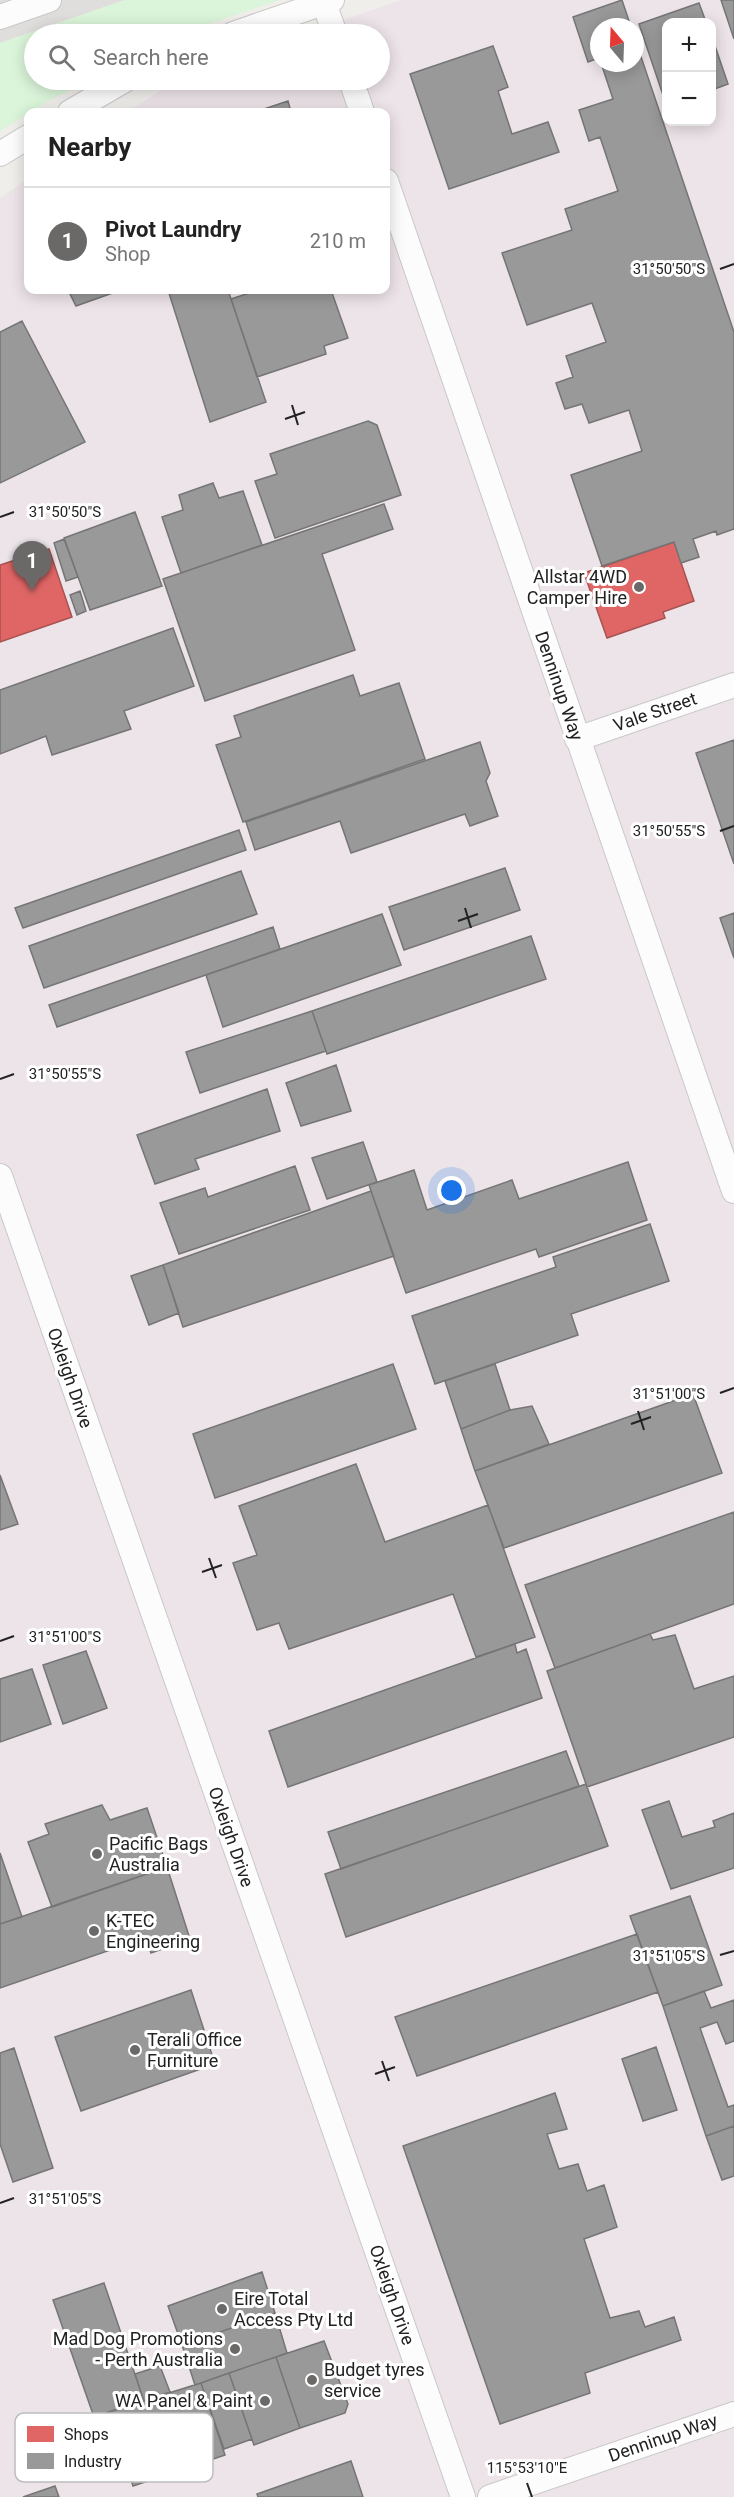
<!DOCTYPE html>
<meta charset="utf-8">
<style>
:root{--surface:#fff;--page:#f6f6f6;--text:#222;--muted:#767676;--line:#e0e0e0;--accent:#6a6968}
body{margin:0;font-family:Roboto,sans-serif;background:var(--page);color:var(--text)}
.controls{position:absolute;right:18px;top:18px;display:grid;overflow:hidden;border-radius:12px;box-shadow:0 3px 15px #0003}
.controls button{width:54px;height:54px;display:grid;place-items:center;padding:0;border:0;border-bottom:2px solid var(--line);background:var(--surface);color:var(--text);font:30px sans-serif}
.compass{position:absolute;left:590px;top:18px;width:54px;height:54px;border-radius:50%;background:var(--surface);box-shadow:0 3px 15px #0003;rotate:341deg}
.you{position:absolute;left:452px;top:1191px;width:21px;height:21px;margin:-15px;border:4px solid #fff;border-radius:50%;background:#1a73e8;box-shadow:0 0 0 9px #1a73e833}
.badge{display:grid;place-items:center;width:39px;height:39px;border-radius:50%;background:var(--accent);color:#fff;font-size:20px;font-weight:700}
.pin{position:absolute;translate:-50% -50px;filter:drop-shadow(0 2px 3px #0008)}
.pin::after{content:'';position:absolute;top:32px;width:21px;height:18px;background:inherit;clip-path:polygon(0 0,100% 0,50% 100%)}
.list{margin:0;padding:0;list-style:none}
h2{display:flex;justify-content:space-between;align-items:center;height:78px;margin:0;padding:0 24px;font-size:26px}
h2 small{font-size:20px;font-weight:400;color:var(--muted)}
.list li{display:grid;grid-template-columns:39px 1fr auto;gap:18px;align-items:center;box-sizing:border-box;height:108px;padding:0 24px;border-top:2px solid var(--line)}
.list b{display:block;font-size:22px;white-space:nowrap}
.list p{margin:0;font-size:20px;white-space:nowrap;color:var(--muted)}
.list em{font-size:20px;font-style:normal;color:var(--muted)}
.icon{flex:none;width:33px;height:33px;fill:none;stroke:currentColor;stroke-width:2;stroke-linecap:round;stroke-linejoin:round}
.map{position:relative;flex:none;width:734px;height:2497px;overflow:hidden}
.search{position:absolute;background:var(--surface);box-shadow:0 3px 15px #0003;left:24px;top:24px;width:366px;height:66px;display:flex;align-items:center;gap:15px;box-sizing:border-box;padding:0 21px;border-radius:33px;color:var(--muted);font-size:22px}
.panel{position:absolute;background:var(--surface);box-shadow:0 3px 15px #0003;left:24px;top:108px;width:366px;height:186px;border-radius:12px}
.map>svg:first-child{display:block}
</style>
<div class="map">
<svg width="734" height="2497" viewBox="0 0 734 2497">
<rect width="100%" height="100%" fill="#f0eeeb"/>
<!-- residential -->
<path fill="#dfdedc" d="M0,0H125L0,43Z"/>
<!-- industrial -->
<path fill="#ede4e9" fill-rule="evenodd" d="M401,0H734V2497H0V198L28,179V290H386V112H127L177,80H380V34H303ZM666,22H712V122H666ZM599,27H635V63H599Z"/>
<!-- park -->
<path fill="#daf5da" d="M125,0H279L180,34H34V80H89L48,101L0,131V43Z"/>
<!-- shops -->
<path fill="#e06666" stroke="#a75252" stroke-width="1.5" d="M674,542L694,601L663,612L665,618L607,638L584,573Z
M49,549L72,617L0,642V565Z"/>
<!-- industry -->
<path fill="#999" stroke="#757575" stroke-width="1.5" d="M622,0L631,27H599V58L588,62L573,17Z
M721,0H734V39Z
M699,3L706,22H666V104L639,24Z
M712,37L728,84L712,90Z
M635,39L734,332V529L717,535L716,531L693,539L699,557L681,563L674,542L602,566L571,475L642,451L629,410L589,423L582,404L565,409L556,383L573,377L566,356L606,342L592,303L527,325L502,253L572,230L565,209L618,191L600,137L589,141L579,110L613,99L601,63H635Z
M493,46L508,87L498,91L512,134L548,122L559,152L449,189L410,74Z
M288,101L291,112H255Z
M68,290H121L76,306Z
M168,290H228L266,402L210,422Z
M258,290H331L348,338L324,346L326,354L257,377L231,299Z
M22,321L85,442L0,483V332Z
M368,421L377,425L401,495L275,538L255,481L277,474L270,454Z
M213,483L219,498L243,491L262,545L181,573L162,517L183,510L179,495Z
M384,504L393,529L322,554L355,650L205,701L163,579Z
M135,512L162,586L90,610L64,538Z
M64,539L78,577L66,581L54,543Z
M80,591L86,611L77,615L70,595Z
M173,628L194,686L124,711L131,729L52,755L46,736L0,754V690Z
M353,675L360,696L399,683L425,759L243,822L216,745L241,737L234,716Z
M734,740V864L696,753Z
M480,742L490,773L486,781L498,816L470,826L465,814L351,853L340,821L255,850L246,822Z
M239,830L246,850L23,928L15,908Z
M505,868L520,910L404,950L389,907Z
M241,871L257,914L44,988L29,946Z
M734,913V958L720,918Z
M382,914L401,965L223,1027L206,975Z
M273,927L280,949L57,1027L49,1005Z
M531,936L546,979L327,1054L312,1011Z
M312,1011L326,1051L200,1093L186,1052Z
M336,1065L351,1111L301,1126L286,1083Z
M267,1089L280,1131L195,1159L199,1169L155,1184L137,1135Z
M363,1142L377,1182L327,1199L312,1158Z
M628,1162L647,1220L539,1257L536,1249L406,1293L369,1185L414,1170L427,1210L512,1180L519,1199Z
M295,1166L310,1210L179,1254L160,1203L205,1188L208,1197Z
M371,1191L394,1256L183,1327L163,1265Z
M650,1224L669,1281L571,1314L578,1335L435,1384L412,1316L556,1267L553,1257Z
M163,1265L179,1313L149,1325L131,1276Z
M393,1364L416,1429L215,1498L193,1434Z
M495,1364L510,1410L461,1429L445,1381Z
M693,1394L722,1473L504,1548L475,1471Z
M532,1406L549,1444L475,1471L461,1429L510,1410Z
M356,1464L385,1542L488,1505L535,1637L476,1657L453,1594L289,1649L279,1623L257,1630L233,1563L257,1555L239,1506Z
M0,1475L18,1524L0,1530Z
M734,1512V1604L555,1668L525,1585Z
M650,1634L653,1640L675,1635L694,1689L734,1676V1737L587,1787L547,1671Z
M515,1644L517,1653L526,1649L542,1698L288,1787L269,1731Z
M86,1651L107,1708L63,1724L43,1665Z
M32,1669L51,1724L0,1742V1679Z
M566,1751L579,1786L341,1869L328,1832Z
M586,1784L608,1846L346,1937L325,1874Z
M669,1801L682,1837L715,1827L713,1821L734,1813V1868L671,1889L642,1810Z
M102,1805L110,1820L147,1808L167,1867L52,1907L28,1842L49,1834L45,1824Z
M0,1853L22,1917L0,1924Z
M167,1867L190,1939L151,1953L145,1938L0,1988V1924Z
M690,1896L722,1985L663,2006L630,1916Z
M637,1934L658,1992L417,2076L395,2017Z
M191,1990L215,2064L81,2111L55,2037Z
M704,1991L711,2008L734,2000V2041L726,2044L717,2022L700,2028L728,2107L734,2105V2126L706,2136L663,2006Z
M656,2047L677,2110L643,2121L622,2059Z
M14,2048L53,2168L13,2182L0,2144V2053Z
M555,2093L567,2129L547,2134L559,2169L578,2164L587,2191L604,2185L617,2227L584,2239L610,2318L639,2311L645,2327L674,2317L681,2340L585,2373L590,2393L500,2424L403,2146Z
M734,2126V2176L722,2180L706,2136Z
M262,2272L275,2313L182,2345L168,2306Z
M104,2283L144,2401L94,2417L53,2300Z
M275,2313L287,2353L195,2385L182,2345Z
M324,2341L348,2404L345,2413L300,2428L276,2357Z
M276,2357L300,2428L254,2445L229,2373Z
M160,2366L170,2392L144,2401L135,2374Z
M229,2373L252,2439L224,2449L201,2383Z
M201,2383L225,2455L133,2486L108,2412Z
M351,2461L363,2497H258L257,2494Z
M55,2486L59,2497H23Z"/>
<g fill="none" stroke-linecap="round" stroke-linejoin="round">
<defs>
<path id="minor" d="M324,3L335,34
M0,17L49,0
M233,34L332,0
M351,80L362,112
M70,112L125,80
M0,154L28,137
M386,181L734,1191
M577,739L734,685
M0,1176L463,2497
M490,2497L734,2414"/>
</defs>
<!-- minor casing -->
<use href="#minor" stroke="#c9c8c7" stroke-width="26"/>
<!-- minor -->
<use href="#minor" stroke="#fdfcfc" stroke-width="24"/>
</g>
<!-- ticks -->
<path fill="none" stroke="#222" stroke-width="2" d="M720,269L734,264M292,405L298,425M285,419L305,412M0,517L14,512M720,831L734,826M465,908L471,928M458,921L478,914M0,1079L14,1074M720,1393L734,1388M638,1411L644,1430M631,1424L651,1417M209,1558L216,1578M202,1572L222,1565M0,1641L14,1636M720,1955L734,1951M382,2061L389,2081M375,2074L395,2067M0,2203L14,2198M527,2483L532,2497"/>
<!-- markers -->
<g fill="#6a6968" stroke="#fff" stroke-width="2">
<circle cx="639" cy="587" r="6"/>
<circle cx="97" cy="1854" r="6"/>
<circle cx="94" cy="1931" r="6"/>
<circle cx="135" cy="2050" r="6"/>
<circle cx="222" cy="2309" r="6"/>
<circle cx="235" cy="2349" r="6"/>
<circle cx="312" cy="2380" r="6"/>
<circle cx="265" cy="2401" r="6"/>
</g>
<g text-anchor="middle" stroke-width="6" stroke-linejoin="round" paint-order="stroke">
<!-- poi labels -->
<g font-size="18" fill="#222" stroke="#fff" text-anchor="start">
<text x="627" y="583" text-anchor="end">Allstar 4WD<tspan x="627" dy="21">Camper Hire</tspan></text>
<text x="109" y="1850">Pacific Bags<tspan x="109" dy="21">Australia</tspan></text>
<text x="106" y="1927">K-TEC<tspan x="106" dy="21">Engineering</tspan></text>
<text x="147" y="2046">Terali Office<tspan x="147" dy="21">Furniture</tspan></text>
<text x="234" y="2305">Eire Total<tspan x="234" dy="21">Access Pty Ltd</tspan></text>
<text x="223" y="2345" text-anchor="end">Mad Dog Promotions<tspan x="223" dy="21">- Perth Australia</tspan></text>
<text x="324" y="2376">Budget tyres<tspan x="324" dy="21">service</tspan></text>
<text x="253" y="2407" text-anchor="end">WA Panel &amp; Paint</text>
</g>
<!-- street labels -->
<g font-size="18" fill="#222" stroke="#fff">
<text transform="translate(559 686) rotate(71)" y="6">Denninup Way</text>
<text transform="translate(655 712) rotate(-19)" y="6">Vale Street</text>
<text transform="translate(70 1378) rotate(71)" y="6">Oxleigh Drive</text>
<text transform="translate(231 1837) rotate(71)" y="6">Oxleigh Drive</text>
<text transform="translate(392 2295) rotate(71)" y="6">Oxleigh Drive</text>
<text transform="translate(663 2438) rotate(-19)" y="6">Denninup Way</text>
</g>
</g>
<!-- legend -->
<rect x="15" y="2413" width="198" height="69" rx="9" fill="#fff" stroke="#bdbdbd" stroke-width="1.5"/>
<rect x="27" y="2426" width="27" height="16" fill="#e06666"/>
<rect x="27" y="2453" width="27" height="16" fill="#999"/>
<g font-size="16" fill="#222">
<text x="64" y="2440">Shops</text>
<text x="64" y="2467">Industry</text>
</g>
<g font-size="15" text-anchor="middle" fill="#222" stroke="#fff" stroke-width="6" stroke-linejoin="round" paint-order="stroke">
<text x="669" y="274">31°50'50"S</text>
<text x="65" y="517">31°50'50"S</text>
<text x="669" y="836">31°50'55"S</text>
<text x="65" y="1079">31°50'55"S</text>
<text x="669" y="1399">31°51'00"S</text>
<text x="65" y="1642">31°51'00"S</text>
<text x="669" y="1961">31°51'05"S</text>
<text x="65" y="2204">31°51'05"S</text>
<text x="527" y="2473">115°53'10"E</text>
</g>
</svg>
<div class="controls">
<button>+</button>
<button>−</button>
</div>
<svg class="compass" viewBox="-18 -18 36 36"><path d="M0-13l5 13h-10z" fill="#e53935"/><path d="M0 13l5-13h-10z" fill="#767676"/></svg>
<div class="you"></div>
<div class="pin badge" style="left:32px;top:591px">1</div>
<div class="search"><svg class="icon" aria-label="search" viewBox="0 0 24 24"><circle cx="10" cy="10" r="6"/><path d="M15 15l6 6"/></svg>Search here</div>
<section class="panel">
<h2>Nearby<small></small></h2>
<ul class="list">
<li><span class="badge">1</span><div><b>Pivot Laundry</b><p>Shop</p></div><em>210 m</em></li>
</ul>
</section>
</div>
